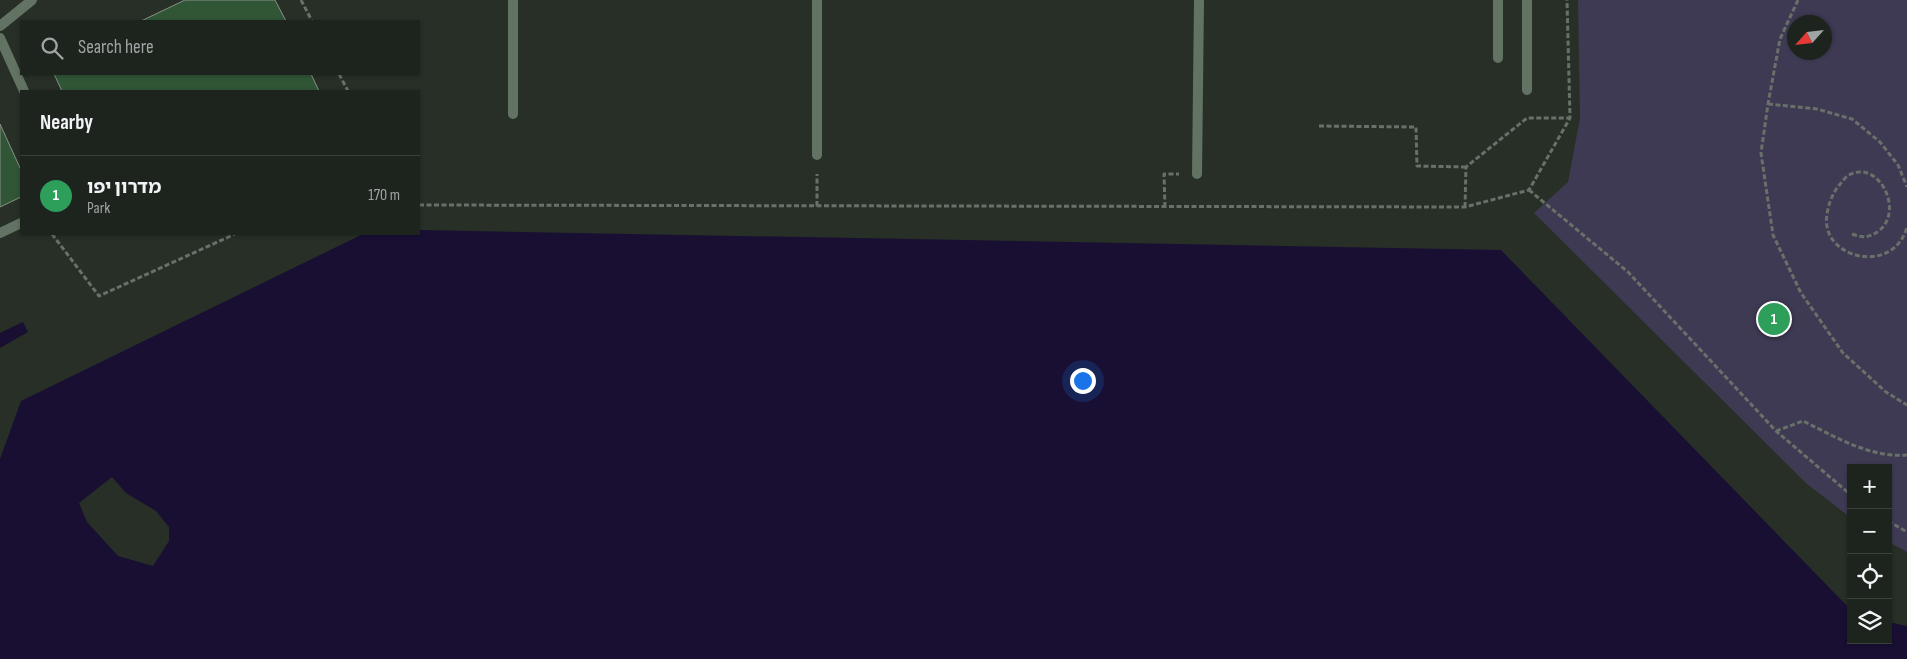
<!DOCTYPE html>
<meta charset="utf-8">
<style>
:root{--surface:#1d231d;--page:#2a2f2a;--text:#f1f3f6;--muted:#a0a4a4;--line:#3b403b;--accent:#b7abf7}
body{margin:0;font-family:"Sofia Sans Condensed","Noto Sans Hebrew",sans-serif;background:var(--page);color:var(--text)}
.controls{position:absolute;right:15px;bottom:15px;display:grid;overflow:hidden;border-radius:0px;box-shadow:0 1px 4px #0004}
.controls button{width:45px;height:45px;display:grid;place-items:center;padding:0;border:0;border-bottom:1px solid var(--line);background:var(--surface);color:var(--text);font:25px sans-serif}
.compass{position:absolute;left:1787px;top:15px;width:45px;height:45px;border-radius:50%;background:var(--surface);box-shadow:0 1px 4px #0004;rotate:243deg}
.you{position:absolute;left:1082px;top:380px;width:18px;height:18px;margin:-12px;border:4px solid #fff;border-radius:50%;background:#1a73e8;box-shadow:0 0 0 8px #1a73e833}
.badge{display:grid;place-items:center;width:32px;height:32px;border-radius:50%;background:var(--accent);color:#fff;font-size:16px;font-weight:700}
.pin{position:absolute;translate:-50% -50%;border:2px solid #fff;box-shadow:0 1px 5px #0006}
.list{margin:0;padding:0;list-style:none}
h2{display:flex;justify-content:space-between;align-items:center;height:65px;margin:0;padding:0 20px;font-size:21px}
h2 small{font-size:16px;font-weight:400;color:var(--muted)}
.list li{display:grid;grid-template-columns:32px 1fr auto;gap:15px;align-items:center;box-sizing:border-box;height:80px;padding:0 20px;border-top:1px solid var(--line)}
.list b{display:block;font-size:19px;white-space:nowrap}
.list p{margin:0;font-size:16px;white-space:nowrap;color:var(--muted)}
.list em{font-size:16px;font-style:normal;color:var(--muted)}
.icon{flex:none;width:28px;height:28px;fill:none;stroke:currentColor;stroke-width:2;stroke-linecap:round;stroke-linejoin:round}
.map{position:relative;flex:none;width:1907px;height:659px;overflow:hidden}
.search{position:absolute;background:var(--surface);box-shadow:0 1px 4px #0004;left:20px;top:20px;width:400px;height:55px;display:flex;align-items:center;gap:12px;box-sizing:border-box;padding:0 18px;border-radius:0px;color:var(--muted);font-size:19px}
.panel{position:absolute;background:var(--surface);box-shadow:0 1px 4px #0004;left:20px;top:90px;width:400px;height:145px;border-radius:0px}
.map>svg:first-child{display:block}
</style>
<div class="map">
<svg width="1907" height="659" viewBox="0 0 1907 659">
<rect width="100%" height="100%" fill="#272f27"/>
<!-- green -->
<path fill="#3e3a53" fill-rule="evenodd" d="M1578,0H1907V552L1888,542V468H1851V518L1807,484L1534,213L1568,182L1580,118ZM1794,22H1824V52H1794Z"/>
<!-- water -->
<path fill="#180f33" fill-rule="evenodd" d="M419,230L1501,250L1851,610V640H1888V622L1907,626V659H0V459L21,401L363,234H419ZM112,477L126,493L156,511L169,527V541L153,566L118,556L87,522L79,503Z
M23,322L28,332L0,348V333Z"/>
<!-- building -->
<path fill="#305636" stroke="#879188" d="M185,0H275L286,21H141Z
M54,74H311L319,91H62Z
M0,124L21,170V197L0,207Z"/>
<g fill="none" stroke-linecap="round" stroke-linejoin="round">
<!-- path -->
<path stroke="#697069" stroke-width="3" stroke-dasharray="5 2.5" stroke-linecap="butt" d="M301,0L312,21
M1798,0L1780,39L1768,104L1761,153L1773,235L1801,293L1843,353L1886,392L1907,405
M339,74L348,91
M1768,104L1817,109L1852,119L1880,142L1898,165L1907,187
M1319,126L1416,127L1417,166L1466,167
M1529,190L1628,272L1776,431L1851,495
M419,205L1465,207L1529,190L1570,118L1567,0
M817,206V174
M1165,207L1164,174H1179
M1465,207L1466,167L1527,118H1570
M52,234L99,296L235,234
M1852,234C1863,238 1870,238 1880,230C1904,209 1878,159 1849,175C1846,176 1843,181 1841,183C1833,192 1829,202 1827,214C1819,258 1893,277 1907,227
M1776,431L1803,421C1836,437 1870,458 1907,455
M1888,521L1907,532"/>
<!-- lane -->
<path stroke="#627363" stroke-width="10" d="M1527,0V90
M1498,58V0
M513,114V0
M817,155V0
M1197,174L1199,0"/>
<!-- street -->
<path stroke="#627363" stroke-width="10" d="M0,26L32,0
M0,38L24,91
M0,233L21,223"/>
</g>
</svg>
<div class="controls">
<button>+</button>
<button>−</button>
<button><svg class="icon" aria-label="locate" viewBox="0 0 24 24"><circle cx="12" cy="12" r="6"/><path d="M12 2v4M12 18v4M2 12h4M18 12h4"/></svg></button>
<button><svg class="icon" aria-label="layers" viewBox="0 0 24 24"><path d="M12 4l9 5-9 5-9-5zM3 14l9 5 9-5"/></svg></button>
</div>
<svg class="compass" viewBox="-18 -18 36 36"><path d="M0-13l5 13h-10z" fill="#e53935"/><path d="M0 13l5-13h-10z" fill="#a0a4a4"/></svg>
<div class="you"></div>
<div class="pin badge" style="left:1774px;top:319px;background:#2e9e5b">1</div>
<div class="search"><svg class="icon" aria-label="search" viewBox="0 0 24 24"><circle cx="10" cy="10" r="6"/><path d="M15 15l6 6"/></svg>Search here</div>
<section class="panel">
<h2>Nearby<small></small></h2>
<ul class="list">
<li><span class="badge" style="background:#2e9e5b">1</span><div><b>מדרון יפו</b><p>Park</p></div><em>170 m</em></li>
</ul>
</section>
</div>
